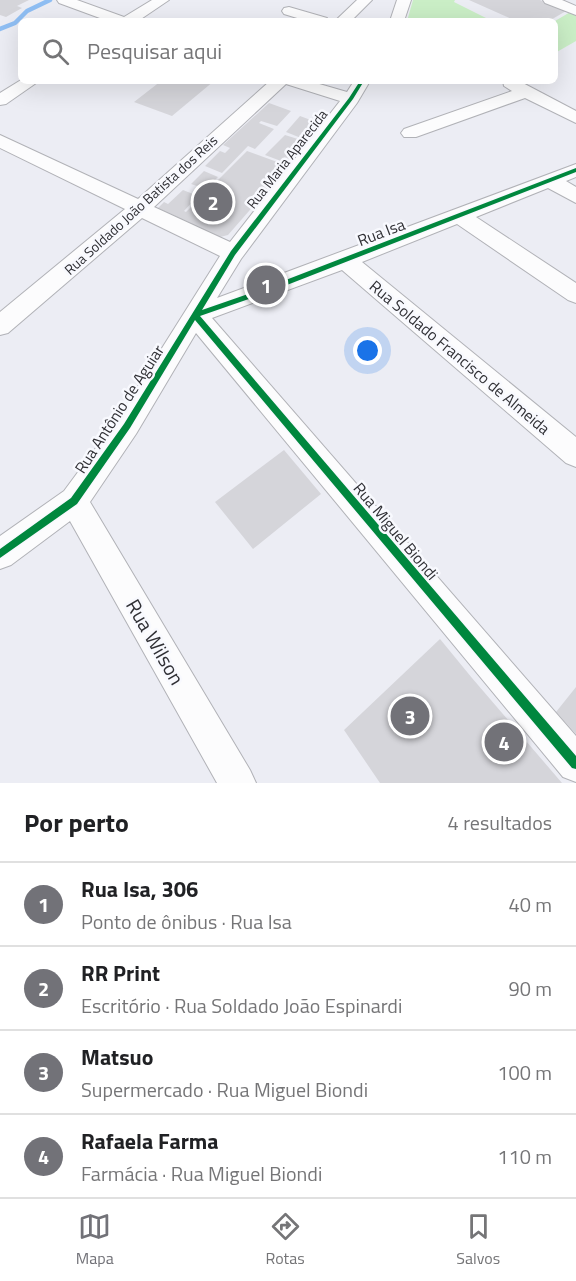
<!DOCTYPE html>
<html lang="pt">
<meta charset="utf-8">
<style>
:root{--surface:#fff;--page:#f2f2f2;--text:#202124;--muted:#757577;--line:#e0e0e0;--accent:#727278}
body{margin:0;font-family:"Titillium Web",sans-serif;background:var(--page);color:var(--text)}
.you{position:absolute;left:368px;top:351px;width:21px;height:21px;margin:-15px;border:4px solid #fff;border-radius:50%;background:#1a73e8;box-shadow:0 0 0 9px #1a73e833}
.badge{display:grid;place-items:center;width:39px;height:39px;border-radius:50%;background:var(--accent);color:#fff;font-size:20px;font-weight:700}
.pin{position:absolute;translate:-50% -50%;border:3px solid #fff;box-shadow:0 2px 6px #0006}
.list{margin:0;padding:0;list-style:none}
h2{display:flex;justify-content:space-between;align-items:center;height:78px;margin:0;padding:0 24px;font-size:26px}
h2 small{font-size:20px;font-weight:400;color:var(--muted)}
.list li{display:grid;grid-template-columns:39px 1fr auto;gap:18px;align-items:center;box-sizing:border-box;height:84px;padding:0 24px;border-top:2px solid var(--line)}
.list b{display:block;font-size:22px;white-space:nowrap}
.list p{margin:0;font-size:20px;white-space:nowrap;color:var(--muted)}
.list em{font-size:20px;font-style:normal;color:var(--muted)}
.icon{flex:none;width:33px;height:33px;fill:none;stroke:currentColor;stroke-width:2;stroke-linecap:round;stroke-linejoin:round}
.map{position:relative;flex:none;width:576px;height:783px;overflow:hidden}
.search{position:absolute;background:var(--surface);box-shadow:0 6px 24px #0002;left:18px;right:18px;top:18px;height:66px;display:flex;align-items:center;gap:15px;box-sizing:border-box;padding:0 21px;border-radius:9px;color:var(--muted);font-size:22px}
.sheet{height:414px;background:var(--surface)}
nav{display:flex;justify-content:space-around;align-items:center;box-sizing:border-box;height:84px;border-top:2px solid var(--line);background:var(--surface);font-size:16px;color:var(--muted)}
nav a{display:grid;justify-items:center;gap:3px}
nav .on{color:var(--accent)}
.map>svg:first-child{display:block}
</style>
<div class="map">
<svg width="576" height="783" viewBox="0 0 576 783">
<rect width="100%" height="100%" fill="#ecedf4"/>
<!-- green -->
<path fill="#caeec6" d="M413,0H455L454,2L492,21H407Z
M572,11L576,13V41L555,53V21Z"/>
<g fill="none" stroke-linecap="round" stroke-linejoin="round">
<!-- stream -->
<path stroke="#8fbef3" stroke-width="4.5" d="M0,29L15,23L27,11L50,0"/>
</g>
<!-- building -->
<path fill="#d5d5da" d="M0,0H29L17,6L22,8L6,17L0,15Z
M469,0H540L566,11L549,21H516Z
M161,81H214L172,116L134,102Z
M269,103L291,111L277,126L261,121L259,123L274,129L255,149L248,146L222,173L205,166L220,151L225,153L230,148L223,145Z
M300,116L316,122L318,118L323,120L276,180L228,235L220,237L158,208L164,202L168,204L183,190L198,196L184,211L186,212L247,151L280,163L281,161L265,155L285,135L301,140V138L286,132Z
M204,171L218,177L203,192L197,190L200,187L191,184Z
M284,450L321,494L253,549L215,502Z
M440,639L472,678L562,783H380L344,730Z
M576,687V734L556,712Z"/>
<g fill="none" stroke-linecap="round" stroke-linejoin="round">
<defs>
<path id="minor" d="M57,0H77L124,17L152,0H169L138,21H108L59,3Z
M357,0H372L351,21H335Z
M397,0H411L404,21H390Z
M543,0H562L576,6V15L545,3Z
M289,7L327,18L329,21H307L284,14L282,11L284,8Z
M21,80L39,81L6,104L0,105V93Z
M270,81H309L347,92L354,81H370L357,103L241,259L217,298L576,164V177L566,181L576,187V203L548,188L476,217L576,283V303L568,300L457,224L362,262L576,437V467L566,463L342,270L212,318L576,736V782L563,777L196,333L136,434L90,502L250,770L256,783H217L70,521L11,565L0,569V536L64,491L118,418L220,256L142,218L8,333L0,335V312L125,209L0,148V135L138,199ZM286,84L340,101L230,242L154,207Z
M503,81H519L576,111V123L525,98L416,137H404L401,133L404,129L512,91L504,86Z"/>
</defs>
<!-- minor casing -->
<use href="#minor" stroke="#b1b2b7" stroke-width="2"/>
<!-- minor -->
<use href="#minor" fill="#fcfcfd" fill-rule="evenodd"/>
<defs>
<path id="cycleway" d="M360,81H364L353,99L235,255L202,310L265,288L576,168V172L269,292L200,316L576,756V769L572,768L195,320L130,428L77,504L0,558V549L71,498L124,424L231,251L349,98Z"/>
</defs>
<!-- cycleway casing -->
<use href="#cycleway" stroke="#f8f9fe" stroke-width="3"/>
<!-- cycleway -->
<use href="#cycleway" fill="#00873e" fill-rule="evenodd"/>
</g>
<g text-anchor="middle" stroke-width="5" stroke-linejoin="round" paint-order="stroke">
<!-- far-street labels -->
<g font-size="14" fill="#303035" stroke="#f8f9fe">
<text transform="translate(287 159) rotate(-52)" y="5">Rua Maria Aparecida</text>
<text transform="translate(141 205) rotate(-42)" y="5">Rua Soldado João Batista dos Reis</text>
</g>
<!-- street labels -->
<g font-size="16" fill="#303035" stroke="#f8f9fe">
<text transform="translate(381 232) rotate(-21)" y="6">Rua Isa</text>
<text transform="translate(460 357) rotate(40)" y="6">Rua Soldado Francisco de Almeida</text>
<text transform="translate(119 409) rotate(-57)" y="6">Rua Antônio de Aguiar</text>
<text transform="translate(396 531) rotate(50)" y="6">Rua Miguel Biondi</text>
</g>
<!-- near-street labels -->
<g font-size="20" fill="#303035" stroke="#f8f9fe">
<text transform="translate(155 642) rotate(60)" y="7">Rua Wilson</text>
</g>
</g>
</svg>
<div class="you"></div>
<div class="pin badge" style="left:266px;top:285px">1</div>
<div class="pin badge" style="left:213px;top:202px">2</div>
<div class="pin badge" style="left:410px;top:716px">3</div>
<div class="pin badge" style="left:504px;top:742px">4</div>
<div class="search"><svg class="icon" aria-label="search" viewBox="0 0 24 24"><circle cx="10" cy="10" r="6"/><path d="M15 15l6 6"/></svg>Pesquisar aqui</div>
</div>
<section class="sheet">
<h2>Por perto<small>4 resultados</small></h2>
<ul class="list">
<li><span class="badge">1</span><div><b>Rua Isa, 306</b><p>Ponto de ônibus · Rua Isa</p></div><em>40 m</em></li>
<li><span class="badge">2</span><div><b>RR Print</b><p>Escritório · Rua Soldado João Espinardi</p></div><em>90 m</em></li>
<li><span class="badge">3</span><div><b>Matsuo</b><p>Supermercado · Rua Miguel Biondi</p></div><em>100 m</em></li>
<li><span class="badge">4</span><div><b>Rafaela Farma</b><p>Farmácia · Rua Miguel Biondi</p></div><em>110 m</em></li>
</ul>
</section>
<nav>
<a class="on"><svg class="icon" aria-label="map" viewBox="0 0 24 24"><path d="M3 6l6-2 6 2 6-2v14l-6 2-6-2-6 2zM9 4v14M15 6v14"/></svg>Mapa</a>
<a><svg class="icon" aria-label="directions" viewBox="0 0 24 24"><path d="M12 3l9 9-9 9-9-9zM9 14v-3h6M13 9l2 2-2 2"/></svg>Rotas</a>
<a><svg class="icon" aria-label="saved" viewBox="0 0 24 24"><path d="M7 4h10v16l-5-4-5 4z"/></svg>Salvos</a>
</nav>
